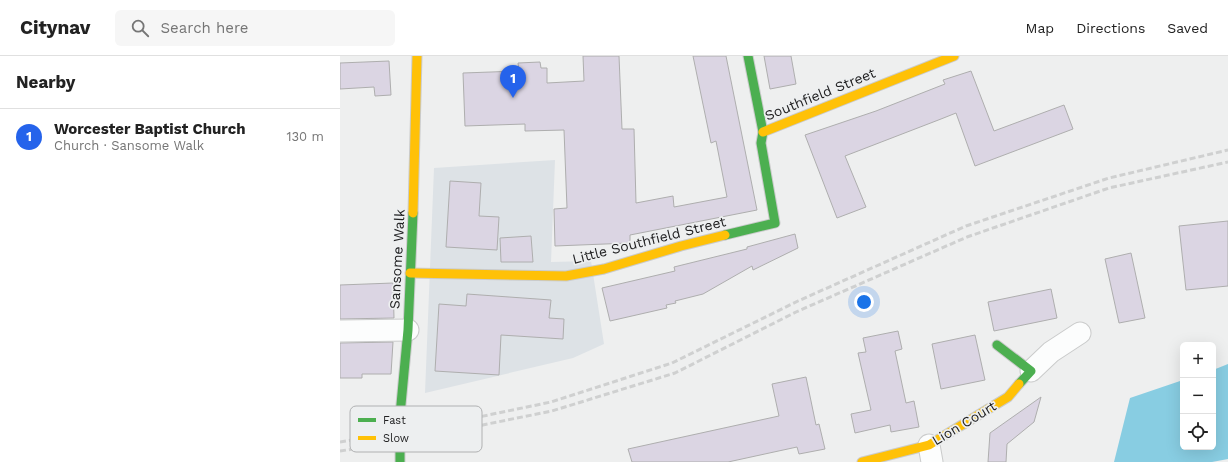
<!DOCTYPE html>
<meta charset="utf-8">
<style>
:root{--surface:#fff;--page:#f6f6f6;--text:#222;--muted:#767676;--line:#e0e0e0;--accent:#2563eb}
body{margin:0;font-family:"Work Sans",sans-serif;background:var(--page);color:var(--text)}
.controls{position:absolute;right:12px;bottom:12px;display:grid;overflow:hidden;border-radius:6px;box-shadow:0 4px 16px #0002}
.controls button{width:36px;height:36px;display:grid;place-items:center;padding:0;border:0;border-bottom:1px solid var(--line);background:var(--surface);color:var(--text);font:20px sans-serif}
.you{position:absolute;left:524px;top:246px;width:14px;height:14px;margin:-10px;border:3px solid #fff;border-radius:50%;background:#1a73e8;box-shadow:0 0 0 6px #1a73e833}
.badge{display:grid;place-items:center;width:26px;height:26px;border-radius:50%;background:var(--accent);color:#fff;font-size:13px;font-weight:700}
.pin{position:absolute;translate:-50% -33px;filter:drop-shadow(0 1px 2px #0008)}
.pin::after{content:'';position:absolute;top:21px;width:14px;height:12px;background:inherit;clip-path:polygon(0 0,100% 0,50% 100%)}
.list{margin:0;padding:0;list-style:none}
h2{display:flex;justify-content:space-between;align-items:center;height:52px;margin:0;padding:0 16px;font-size:17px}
h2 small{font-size:13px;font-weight:400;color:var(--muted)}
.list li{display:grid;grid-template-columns:26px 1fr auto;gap:12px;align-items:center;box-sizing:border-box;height:56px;padding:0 16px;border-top:1px solid var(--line)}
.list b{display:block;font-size:15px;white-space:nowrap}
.list p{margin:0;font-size:13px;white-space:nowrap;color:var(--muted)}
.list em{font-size:13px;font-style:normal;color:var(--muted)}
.icon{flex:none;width:22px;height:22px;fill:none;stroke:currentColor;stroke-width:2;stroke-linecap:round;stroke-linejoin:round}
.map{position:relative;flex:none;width:888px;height:406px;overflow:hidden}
header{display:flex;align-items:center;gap:24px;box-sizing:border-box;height:56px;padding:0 20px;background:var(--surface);border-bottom:1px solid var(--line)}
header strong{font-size:19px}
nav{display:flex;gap:22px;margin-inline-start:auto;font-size:14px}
.search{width:280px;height:36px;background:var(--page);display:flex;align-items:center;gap:10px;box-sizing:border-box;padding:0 14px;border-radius:6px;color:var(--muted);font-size:15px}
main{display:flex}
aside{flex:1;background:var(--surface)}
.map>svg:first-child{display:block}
</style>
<header>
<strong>Citynav</strong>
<div class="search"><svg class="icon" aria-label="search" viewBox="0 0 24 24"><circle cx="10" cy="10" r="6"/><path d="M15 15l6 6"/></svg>Search here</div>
<nav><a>Map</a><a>Directions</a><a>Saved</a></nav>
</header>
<main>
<aside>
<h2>Nearby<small></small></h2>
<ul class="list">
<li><span class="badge">1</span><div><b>Worcester Baptist Church</b><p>Church · Sansome Walk</p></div><em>130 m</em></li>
</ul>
</aside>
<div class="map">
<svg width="888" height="406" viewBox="0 0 888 406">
<rect width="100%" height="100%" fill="#eeefef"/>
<!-- built -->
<path fill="#dde2e6" d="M215,104L211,206L251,205L264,288L233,302L85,337L94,112Z"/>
<!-- water -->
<path fill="#88cde2" d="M888,308V403L872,406H774L790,342L843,324V391H873V314Z"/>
<!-- building -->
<path fill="#dbd5e3" stroke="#aeaeae" d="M243,0H279L282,73H294L296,147L333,140L334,151L387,141L376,85L371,87L353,0H386L417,154L290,179V187L215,190L214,153L227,152L224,74L185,75V68L125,70L123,17L179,15L178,7L200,6L201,12H207V27L244,25Z
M424,0H451L456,28L430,33Z
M49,5L51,39L35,40L34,31L0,33V7Z
M631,15L654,75L724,49L733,73L635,110L616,57L601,63L505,100L526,151L497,162L465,79L536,55L605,28L603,24Z
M110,125L141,127L139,160L159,161L157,194L106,191Z
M888,165V230L846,234L839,170Z
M455,178L458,192L413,214L412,210L363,238L335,245L336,247L326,249L327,252L270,265L262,232L335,215L334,211L407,193V191Z
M191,180L193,206H161L160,182Z
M791,197L805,262L779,267L765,203Z
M53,227L54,262L0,263V229Z
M711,233L717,262L654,275L648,246Z
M127,238L211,244L209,262L224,263L223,283L161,279L159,319L95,315L99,248L126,250Z
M558,275L562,293L555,295L566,347L574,345L579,371L551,376L550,369L515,377L511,358L531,354L518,297L526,296L523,282Z
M635,279L645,324L601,333L592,288Z
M53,286L51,318H22V322H0V287Z
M466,321L476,369L479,368L485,393L459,398L457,391L388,406H292L288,393L439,360L432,328Z
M701,341L694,366L667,388L666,406H648L650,377Z"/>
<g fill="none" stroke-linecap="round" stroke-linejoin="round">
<defs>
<path id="street" d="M0,275L68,274
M691,315L711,296L740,277
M589,389L592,406"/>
<path id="fast" d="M385,179L435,167L421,87L423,76L408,0
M657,289L691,315L679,328
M60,406V359L68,274L73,157"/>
<path id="slow" d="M423,76L614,0
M73,157L77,0
M70,217L226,220L264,213L341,190L385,179
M522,406L589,389L668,341L679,328"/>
</defs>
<!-- street casing -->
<use href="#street" stroke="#cacbcb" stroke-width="23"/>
<!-- fast casing -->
<use href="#fast" stroke="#cacbcb" stroke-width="11"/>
<!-- slow casing -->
<use href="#slow" stroke="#cacbcb" stroke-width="11"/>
<!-- street -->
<use href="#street" stroke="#fcfdfd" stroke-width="21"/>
<!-- fast -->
<use href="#fast" stroke="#4caf50" stroke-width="9"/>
<!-- slow -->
<use href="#slow" stroke="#ffc107" stroke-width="9"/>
<!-- rail -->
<path stroke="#cfd0d0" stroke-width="3" stroke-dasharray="6 3" stroke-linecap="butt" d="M0,386L76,374L211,346L332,307L458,245L626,170L769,122L888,94
M0,395L48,388L212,355L335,317L456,256L627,181L769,132L888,106"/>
</g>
<g text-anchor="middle" stroke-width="3.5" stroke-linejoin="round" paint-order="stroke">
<!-- street labels -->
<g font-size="14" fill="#212122" stroke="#edeff0">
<text transform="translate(480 38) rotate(-22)" y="5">Southfield Street</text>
<text transform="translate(309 184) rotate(-14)" y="5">Little Southfield Street</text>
<text transform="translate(57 203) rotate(-87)" y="5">Sansome Walk</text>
<text transform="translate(624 367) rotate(-31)" y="5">Lion Court</text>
</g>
</g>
<!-- legend -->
<rect x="10" y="350" width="132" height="46" rx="6" fill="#edeff0" stroke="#b0b1b2" stroke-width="1"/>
<rect x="18" y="362" width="18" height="4" fill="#4caf50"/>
<rect x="18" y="380" width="18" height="4" fill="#ffc107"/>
<g font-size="11" fill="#212122">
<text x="43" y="368">Fast</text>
<text x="43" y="386">Slow</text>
</g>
</svg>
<div class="controls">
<button>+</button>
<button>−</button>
<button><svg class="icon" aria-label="locate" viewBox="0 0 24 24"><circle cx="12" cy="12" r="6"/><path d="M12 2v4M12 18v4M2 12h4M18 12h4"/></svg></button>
</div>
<div class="you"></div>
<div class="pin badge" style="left:173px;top:42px">1</div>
</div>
</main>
